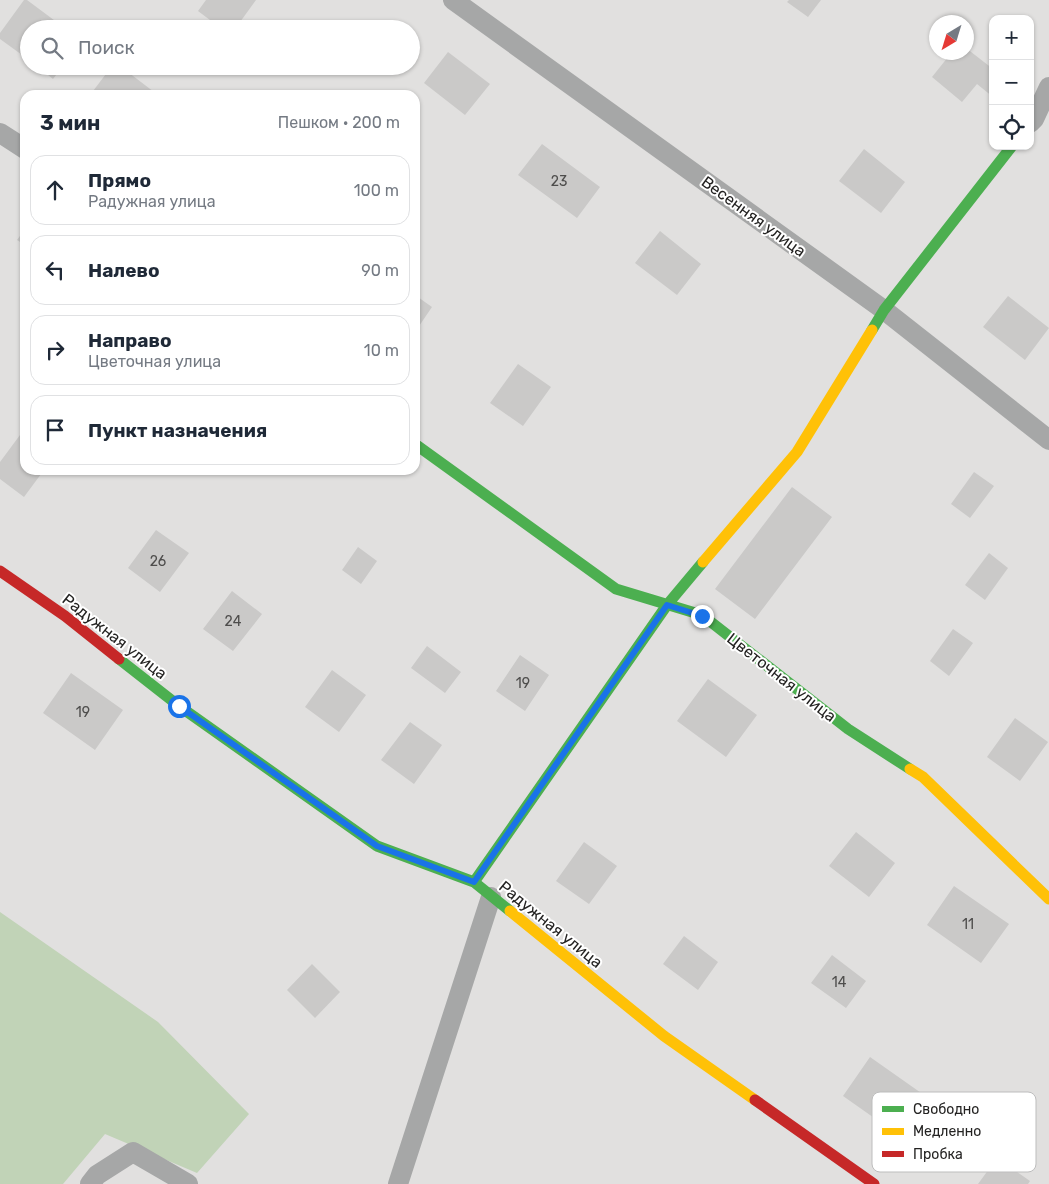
<!DOCTYPE html>
<html lang="ru">
<meta charset="utf-8">
<style>
:root{--surface:#fff;--page:#f2f2f3;--text:#1f2937;--muted:#747a83;--line:#e0e1e3}
body{margin:0;font-family:Rubik,sans-serif;background:var(--page);color:var(--text)}
.controls{position:absolute;right:15px;top:15px;display:grid;overflow:hidden;border-radius:10px;box-shadow:0 1px 4px #0004}
.controls button{width:45px;height:45px;display:grid;place-items:center;padding:0;border:0;border-bottom:1px solid var(--line);background:var(--surface);color:var(--text);font:25px sans-serif}
.compass{position:absolute;left:929px;top:15px;width:45px;height:45px;border-radius:50%;background:var(--surface);box-shadow:0 1px 4px #0004;rotate:218deg}
.stop{position:absolute;width:15px;height:15px;margin:-11px;border:4px solid #1a73e8;border-radius:50%;background:#fff}
.stop.end{background:#1a73e8;border-color:#fff;box-shadow:0 1px 5px #0008}
.list{margin:0;padding:0;list-style:none}
h2{display:flex;justify-content:space-between;align-items:center;height:65px;margin:0;padding:0 20px;font-size:21px}
h2 small{font-size:16px;font-weight:400;color:var(--muted)}
.list li{display:grid;grid-template-columns:32px 1fr auto;gap:15px;align-items:center;box-sizing:border-box;height:70px;margin:0 10px 10px;padding:0 10px;border:1px solid var(--line);border-radius:15px}
.list b{display:block;font-size:19px;white-space:nowrap}
.list p{margin:0;font-size:16px;white-space:nowrap;color:var(--muted)}
.list em{font-size:16px;font-style:normal;color:var(--muted)}
.icon{flex:none;width:28px;height:28px;fill:none;stroke:currentColor;stroke-width:2;stroke-linecap:round;stroke-linejoin:round}
.map{position:relative;flex:none;width:1049px;height:1184px;overflow:hidden}
.search{position:absolute;background:var(--surface);box-shadow:0 1px 4px #0004;left:20px;top:20px;width:400px;height:55px;display:flex;align-items:center;gap:12px;box-sizing:border-box;padding:0 18px;border-radius:28px;color:var(--muted);font-size:19px}
.panel{position:absolute;background:var(--surface);box-shadow:0 1px 4px #0004;left:20px;top:90px;width:400px;height:385px;border-radius:15px}
.map>svg:first-child{display:block}
</style>
<div class="map">
<svg width="1049" height="1184" viewBox="0 0 1049 1184">
<rect width="100%" height="100%" fill="#e1e0df"/>
<!-- green -->
<path fill="#c1d3b7" d="M0,912L158,1022L249,1114L197,1173L105,1134L63,1184H0Z"/>
<!-- building -->
<path fill="#cac9c8" d="M24,0H27L66,29H29V60L0,39V33Z
M206,0H256L235,29H222L198,11Z
M789,0H821L808,17L787,2Z
M966,48L993,69V97L977,84L962,102L932,77L952,52H966Z
M448,52L490,84L465,115L424,83Z
M37,66H63L53,79Z
M112,66H120L158,95H90Z
M542,144L600,187L577,218L518,175Z
M864,149L905,182L881,213L839,181Z
M25,229V245L17,240Z
M660,231L701,264L677,295L635,263Z
M415,295L432,307L415,332Z
M1008,296L1049,328L1025,360L983,327Z
M518,364L551,387L523,426L490,403Z
M20,435L25,439V470H44L24,497L0,479V462Z
M974,472L994,486L970,518L951,504Z
M792,487L832,517L755,619L715,589Z
M156,530L189,553L160,592L128,568Z
M358,547L377,561L361,584L342,570Z
M989,553L1008,568L985,600L965,585Z
M232,591L262,614L233,651L203,629Z
M953,629L973,643L949,676L930,661Z
M427,646L461,672L445,693L411,668Z
M520,655L549,675L525,711L496,691Z
M332,670L366,695L339,732L305,707Z
M71,673L123,710L95,750L43,713Z
M708,679L757,715L726,757L677,721Z
M1015,718L1048,742L1020,781L987,757Z
M410,722L442,745L414,784L381,760Z
M856,832L895,863L869,897L829,866Z
M584,842L617,866L589,904L556,881Z
M954,886L1009,924L981,963L927,925Z
M684,936L718,962L698,990L663,964Z
M832,955L866,981L846,1008L811,983Z
M312,964L340,992L315,1018L287,990Z
M870,1057L924,1095L897,1134L843,1096Z
M997,1158L1030,1181L1028,1184H978Z"/>
<g fill="none" stroke-linecap="round" stroke-linejoin="round">
<!-- street -->
<path stroke="#a6a7a7" stroke-width="20" d="M453,0L884,310L1049,440
M1030,123L1034,119L1049,87
M0,133L25,149
M90,1184L97,1175L133,1152L188,1184
M398,1184L491,897"/>
<!-- fast -->
<path stroke="#4caf50" stroke-width="11" d="M872,330L884,310L1012,146
M415,444L616,589L702,615L848,729L910,769
M119,659L179,706L377,846L474,882L510,911
M474,882L667,605L703,562"/>
<!-- slow -->
<path stroke="#ffc107" stroke-width="11" d="M703,562L797,452L872,330
M910,769L923,777L1049,899
M510,911L664,1036L755,1100"/>
<!-- jam -->
<path stroke="#c62828" stroke-width="11" d="M0,571L65,616L119,659
M755,1100L874,1184"/>
</g>
<g fill="none" stroke-linecap="round" stroke-linejoin="round">
<!-- route -->
<path stroke="#1a73e8" stroke-width="6" d="M179,706L377,846L474,882L667,605L702,616"/>
</g>
<g text-anchor="middle" stroke-width="4" stroke-linejoin="round" paint-order="stroke">
<!-- number labels -->
<g font-size="14" fill="#4e4d4c">
<text x="559" y="186">23</text>
<text x="158" y="566">26</text>
<text x="233" y="626">24</text>
<text x="523" y="688">19</text>
<text x="83" y="717">19</text>
<text x="968" y="929">11</text>
<text x="839" y="987">14</text>
</g>
<!-- street labels -->
<g font-size="16" fill="#242322" stroke="#fff">
<text transform="translate(754 216) rotate(36)" y="6">Весенняя улица</text>
<text transform="translate(115 636) rotate(38)" y="6">Радужная улица</text>
<text transform="translate(782 677) rotate(38)" y="6">Цветочная улица</text>
<text transform="translate(551 924) rotate(39)" y="6">Радужная улица</text>
</g>
</g>
<!-- legend -->
<rect x="872" y="1092" width="164" height="80" rx="8" fill="#fff" stroke="#bdbdbd" stroke-width="1"/>
<rect x="882" y="1106" width="22" height="6" fill="#4caf50"/>
<rect x="882" y="1128" width="22" height="7" fill="#ffc107"/>
<rect x="882" y="1151" width="22" height="6" fill="#c62828"/>
<g font-size="14" fill="#242322">
<text x="913" y="1114">Свободно</text>
<text x="913" y="1136">Медленно</text>
<text x="913" y="1159">Пробка</text>
</g>
</svg>
<div class="controls">
<button>+</button>
<button>−</button>
<button><svg class="icon" aria-label="locate" viewBox="0 0 24 24"><circle cx="12" cy="12" r="6"/><path d="M12 2v4M12 18v4M2 12h4M18 12h4"/></svg></button>
</div>
<svg class="compass" viewBox="-18 -18 36 36"><path d="M0-13l5 13h-10z" fill="#e53935"/><path d="M0 13l5-13h-10z" fill="#747a83"/></svg>
<div class="stop" style="left:179px;top:706px"></div>
<div class="stop end" style="left:702px;top:616px"></div>
<div class="search"><svg class="icon" aria-label="search" viewBox="0 0 24 24"><circle cx="10" cy="10" r="6"/><path d="M15 15l6 6"/></svg>Поиск</div>
<section class="panel">
<h2>3 мин<small>Пешком · 200 m</small></h2>
<ul class="list">
<li><svg class="icon" aria-label="ahead" viewBox="0 0 24 24"><path d="M12 20V5M6 11l6-6 6 6"/></svg><div><b>Прямо</b><p>Радужная улица</p></div><em>100 m</em></li>
<li><svg class="icon" aria-label="left" viewBox="0 0 24 24"><path d="M17 20v-9H6M10 6l-5 5 5 5"/></svg><div><b>Налево</b></div><em>90 m</em></li>
<li><svg class="icon" aria-label="right" viewBox="0 0 24 24"><path d="M7 20v-9h11M14 6l5 5-5 5"/></svg><div><b>Направо</b><p>Цветочная улица</p></div><em>10 m</em></li>
<li><svg class="icon" aria-label="arrive" viewBox="0 0 24 24"><path d="M6 21V4h12l-3 4 3 4H6"/></svg><div><b>Пункт назначения</b></div></li>
</ul>
</section>
</div>
